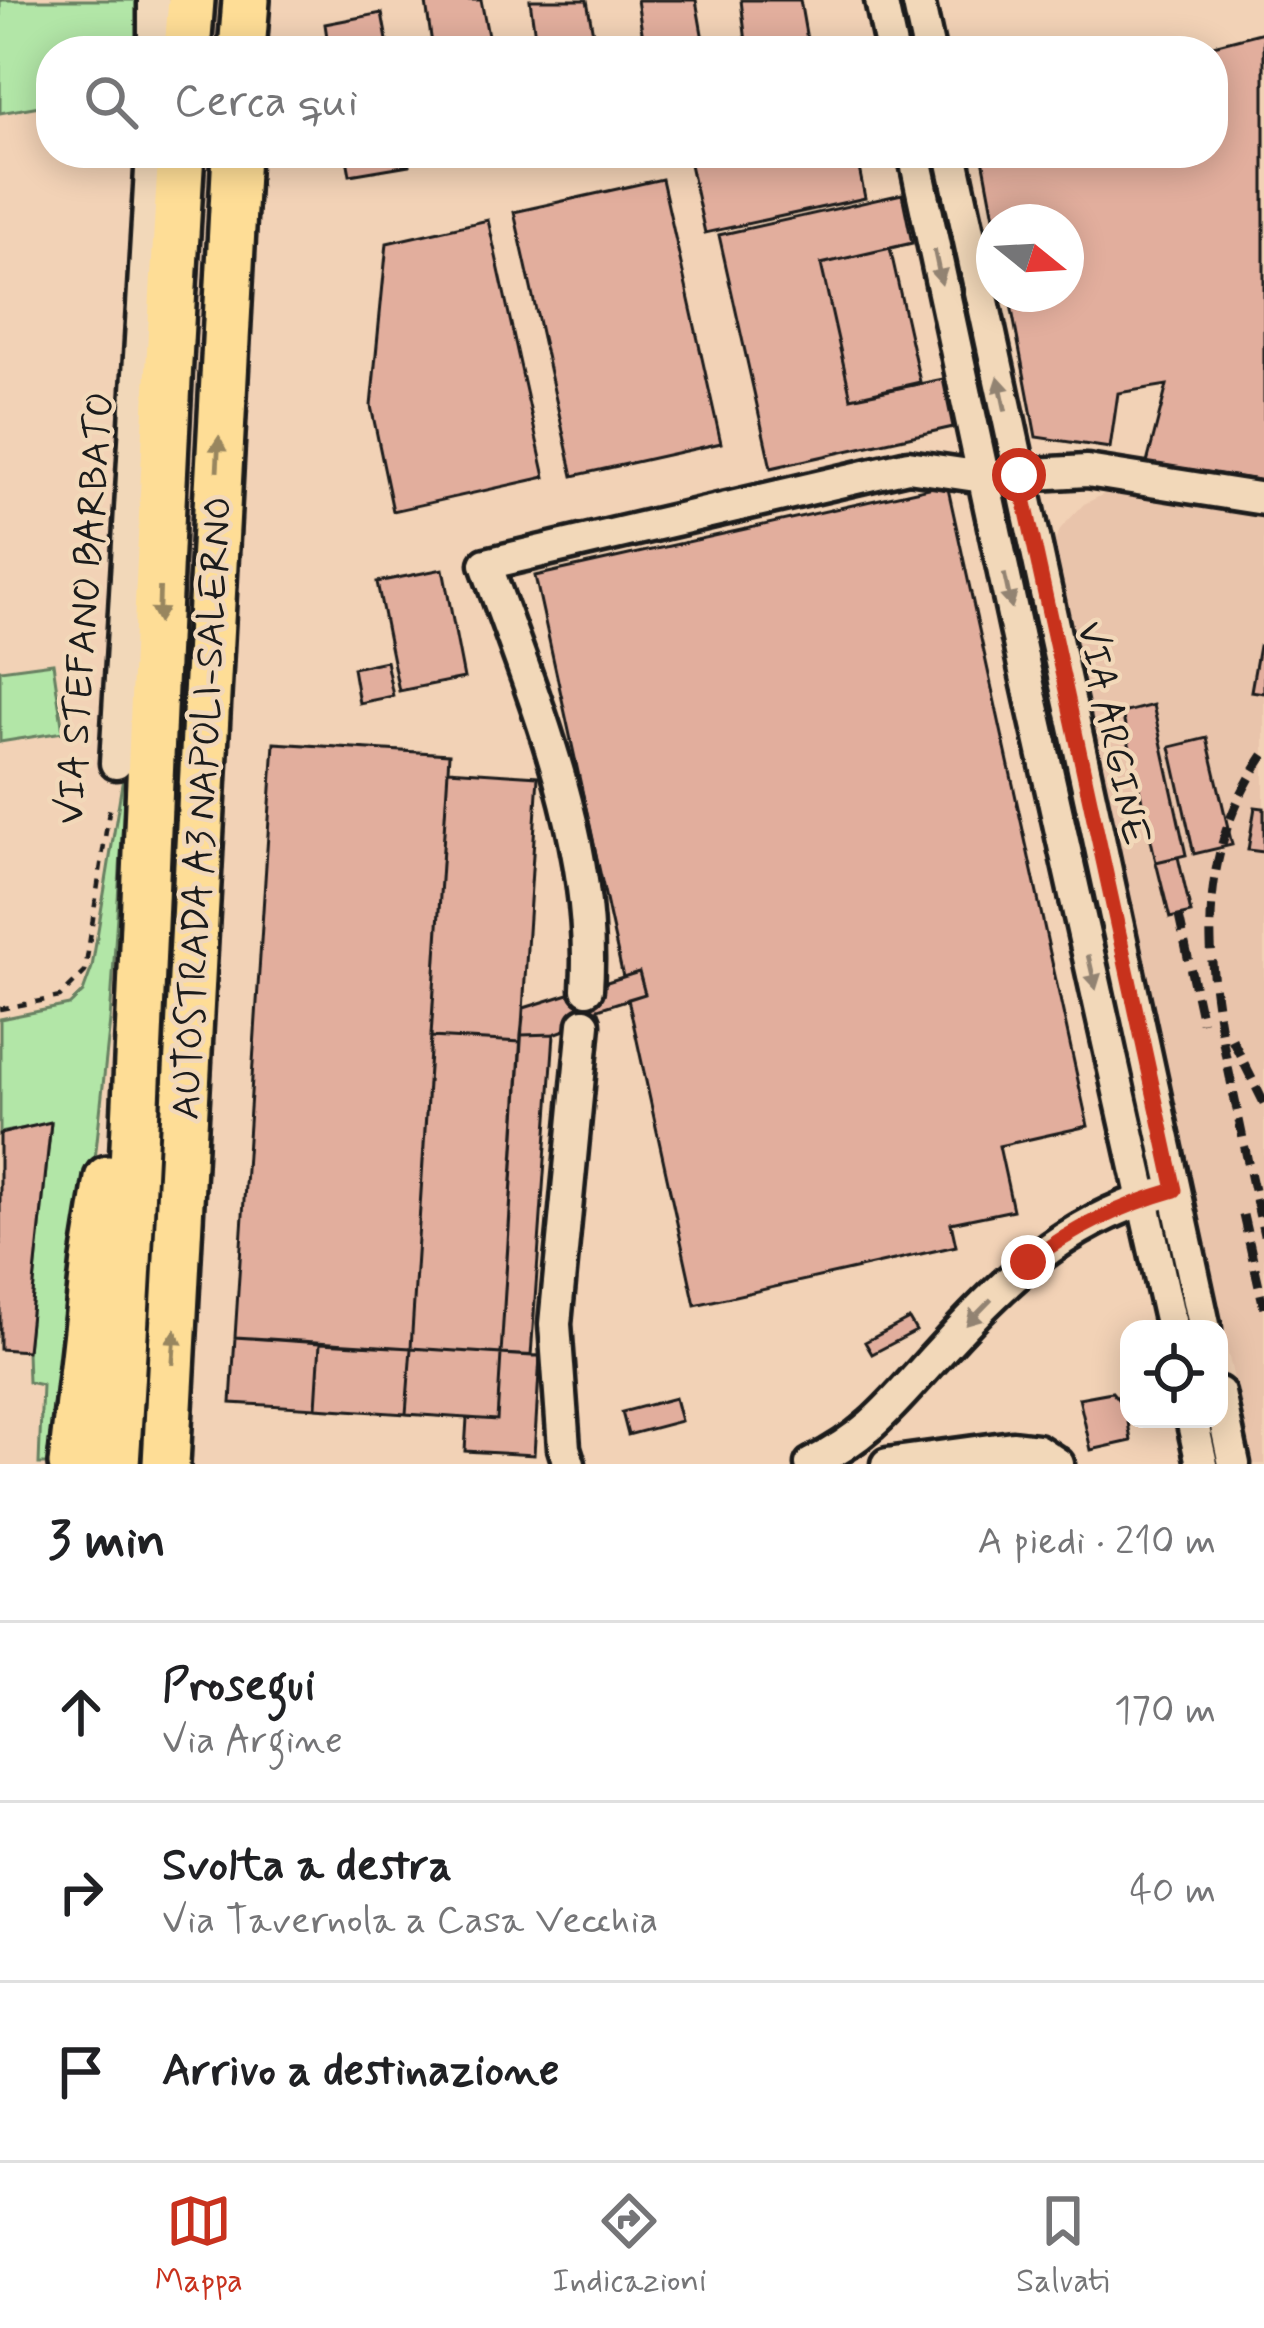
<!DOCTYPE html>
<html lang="it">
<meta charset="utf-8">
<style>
:root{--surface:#fff;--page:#f2f2f2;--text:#202124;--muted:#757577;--line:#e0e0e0;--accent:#c8321e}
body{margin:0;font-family:Mynerve,sans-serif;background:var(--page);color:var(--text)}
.controls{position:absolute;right:36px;bottom:36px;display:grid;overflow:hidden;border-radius:24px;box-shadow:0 6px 30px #0003}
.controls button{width:108px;height:108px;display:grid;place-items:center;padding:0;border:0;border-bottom:3px solid var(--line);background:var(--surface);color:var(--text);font:60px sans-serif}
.compass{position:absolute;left:976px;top:204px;width:108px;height:108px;border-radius:50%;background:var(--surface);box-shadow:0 6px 30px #0003;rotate:108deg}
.stop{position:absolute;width:36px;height:36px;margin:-27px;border:9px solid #c8321e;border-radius:50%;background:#fff}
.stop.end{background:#c8321e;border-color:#fff;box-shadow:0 3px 12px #0008}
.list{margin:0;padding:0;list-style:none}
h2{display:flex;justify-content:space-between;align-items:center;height:156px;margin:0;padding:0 48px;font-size:51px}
h2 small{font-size:39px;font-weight:400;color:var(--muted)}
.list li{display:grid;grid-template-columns:78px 1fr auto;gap:36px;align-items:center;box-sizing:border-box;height:180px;padding:0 48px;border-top:3px solid var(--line)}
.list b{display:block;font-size:45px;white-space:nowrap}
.list p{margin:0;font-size:39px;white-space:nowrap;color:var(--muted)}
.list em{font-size:39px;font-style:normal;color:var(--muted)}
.icon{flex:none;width:66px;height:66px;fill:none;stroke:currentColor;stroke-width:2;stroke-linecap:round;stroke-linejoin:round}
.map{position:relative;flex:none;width:1264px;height:1464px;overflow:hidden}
.search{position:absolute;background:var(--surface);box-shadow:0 6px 30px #0003;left:36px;right:36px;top:36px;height:132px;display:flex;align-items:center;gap:30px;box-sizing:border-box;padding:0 42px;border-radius:48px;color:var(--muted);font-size:45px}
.sheet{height:696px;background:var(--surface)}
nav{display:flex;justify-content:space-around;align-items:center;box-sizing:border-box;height:168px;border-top:3px solid var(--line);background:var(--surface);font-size:33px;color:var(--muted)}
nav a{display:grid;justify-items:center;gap:6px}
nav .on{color:var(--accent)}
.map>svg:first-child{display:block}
</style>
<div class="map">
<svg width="1264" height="1464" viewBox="0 0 1264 1464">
<rect width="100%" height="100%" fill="#f2d2b6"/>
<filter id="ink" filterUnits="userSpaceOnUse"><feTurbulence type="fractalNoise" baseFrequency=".00833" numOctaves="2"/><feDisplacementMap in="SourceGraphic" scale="24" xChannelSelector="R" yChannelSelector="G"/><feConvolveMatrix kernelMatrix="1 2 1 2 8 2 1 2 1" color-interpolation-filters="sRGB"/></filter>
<g filter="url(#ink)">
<!-- built -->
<path fill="#e9c4ab" d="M1108,492L1130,493L1264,517V1464H1253L1055,587L1052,548L1061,528L1084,504Z"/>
<!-- green -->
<path fill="#b2e6a7" stroke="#678162" stroke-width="3" d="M0,0H144L142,51H51V104L0,113Z
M53,663L63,732L0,742V670Z
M128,747L110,1021L62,1464H39L42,1385L28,1382L27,1351L51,1123L0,1133V1019L69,1005L83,992L92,967Z"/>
<!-- building -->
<path fill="#e2ae9d" stroke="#1c1c1c" stroke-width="3" d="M439,0H481L491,51H433L426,3Z
M530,0H587L596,51H537Z
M637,0H696L705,51H645Z
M741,0H800L809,51H747Z
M382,13L389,51H329L325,24Z
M1264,32V481L1147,463L1167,385L1118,393L1110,448L1036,437L1009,294H1066V222H995L982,153H1213V51H1190Z
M346,153H407L409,165L350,175Z
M737,153H856L865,198L705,233L690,164Z
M662,179L721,443L573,476L514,212Z
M902,194L912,243L821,264L851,398L943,379L953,427L771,468L719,235Z
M488,220L545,477L393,511L371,406L387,243Z
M890,248L920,382L851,398L821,264Z
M947,484L1088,1126L999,1146L1013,1210L951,1223L956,1246L695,1305L628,999L645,994L639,972L623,977L535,576Z
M443,569L464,678L399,691L377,582Z
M1259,646L1264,647V693L1251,691Z
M386,661L393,696L359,703L353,668Z
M1153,705L1186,855L1156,862L1122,713Z
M1207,738L1232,845L1194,854L1170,747Z
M274,743L449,754L411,1348L235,1337Z
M448,770L538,776L521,1042L431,1037Z
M1255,807L1264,808V852L1248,850Z
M1178,857L1191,913L1170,918L1156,862Z
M639,972L645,994L598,1009L601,1017L554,1034L521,1035L524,1008Z
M554,1034L531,1356L501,1354L521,1035Z
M431,1037L521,1042L501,1354L411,1348Z
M51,1122L27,1351L0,1349V1134Z
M909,1319L916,1331L872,1354L865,1342Z
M235,1337L320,1343L316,1408L231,1403Z
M1129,1341V1378H1128L1121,1343Z
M320,1343L411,1348L406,1414L316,1408Z
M411,1348L501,1354L497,1420L406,1414Z
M501,1354L540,1356L534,1455L465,1451L467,1418L497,1420Z
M1112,1392L1126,1409L1131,1441L1091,1450L1079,1398Z
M675,1398L681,1421L628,1435L622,1412Z"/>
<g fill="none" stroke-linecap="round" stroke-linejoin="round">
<defs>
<path id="minor" d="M881,0L892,51
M918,0L929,51
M154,51V0
M914,153L1025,671L1172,1329
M951,153L1205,1329
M116,763L152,153
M587,989C597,844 533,697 486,564L908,466L983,477L1087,471L1264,499
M1219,1393L1234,1464
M1192,1419L1202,1464
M569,1464L564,1448L555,1324L584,1024
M811,1464C870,1435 893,1403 936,1356C1002,1283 1061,1224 1158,1195
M887,1464L1012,1447L1037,1450L1058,1464"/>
<path id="highway" d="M187,51L191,0
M242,51L246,0
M72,1464L95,1260L108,1179
M116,1464C145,1027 153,590 181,153
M166,1464L236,153"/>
</defs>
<!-- minor casing -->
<use href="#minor" stroke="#1c1c1c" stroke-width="39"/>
<!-- highway casing -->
<use href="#highway" stroke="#1c1c1c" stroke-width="54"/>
<!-- path -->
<path stroke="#1c1c1c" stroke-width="4.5" stroke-dasharray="9 9" stroke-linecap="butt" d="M0,1009L60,997L85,972L110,804"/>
<!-- minor -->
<use href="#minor" stroke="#f2d8b9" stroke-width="30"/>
<!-- highway -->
<use href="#highway" stroke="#fedd96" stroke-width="45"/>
<!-- rail -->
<path stroke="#1c1c1c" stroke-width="9" stroke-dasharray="18 9" stroke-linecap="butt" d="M1264,755C1190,864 1207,970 1233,1091C1243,1139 1253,1187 1264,1235
M1179,916L1202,1022
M1232,1039L1264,1103
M1243,1215L1264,1308"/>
</g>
<!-- one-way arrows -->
<defs><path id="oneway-solid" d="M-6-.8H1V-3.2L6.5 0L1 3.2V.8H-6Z" transform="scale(3)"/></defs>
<g fill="#928372">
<use href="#oneway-solid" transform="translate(938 267) rotate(78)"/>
<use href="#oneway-solid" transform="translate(1002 394) rotate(-102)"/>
<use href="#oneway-solid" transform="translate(1008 591) rotate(78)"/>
<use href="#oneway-solid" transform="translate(1092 972) rotate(77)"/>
<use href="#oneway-solid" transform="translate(979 1312) rotate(134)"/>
</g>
<g fill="#98865f">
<use href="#oneway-solid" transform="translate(218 454) rotate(-87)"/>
<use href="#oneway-solid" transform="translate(159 605) rotate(92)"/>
<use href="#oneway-solid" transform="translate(174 1347) rotate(-86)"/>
</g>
</g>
<g fill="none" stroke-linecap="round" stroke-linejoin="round" filter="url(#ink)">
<!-- route -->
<path stroke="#c8321e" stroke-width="15" d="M1019,475L1175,1190C1122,1205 1072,1229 1028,1262"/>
</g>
<g text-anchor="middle" stroke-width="9" stroke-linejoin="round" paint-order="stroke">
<!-- street labels -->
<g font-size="39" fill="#1c1c1c" stroke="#f2d8b9">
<text transform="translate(83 608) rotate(-86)" y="14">VIA STEFANO BARBATO</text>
<text transform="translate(1115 733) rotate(78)" y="14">VIA ARGINE</text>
<text transform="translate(200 808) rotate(-87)" y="14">AUTOSTRADA A3 NAPOLI-SALERNO</text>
</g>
</g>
</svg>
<div class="controls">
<button><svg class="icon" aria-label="locate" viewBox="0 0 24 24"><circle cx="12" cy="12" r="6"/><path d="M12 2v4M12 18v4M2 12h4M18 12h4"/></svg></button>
</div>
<svg class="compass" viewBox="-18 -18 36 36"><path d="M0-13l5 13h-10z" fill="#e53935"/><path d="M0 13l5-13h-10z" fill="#757577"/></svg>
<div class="stop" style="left:1019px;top:475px"></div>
<div class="stop end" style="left:1028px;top:1262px"></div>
<div class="search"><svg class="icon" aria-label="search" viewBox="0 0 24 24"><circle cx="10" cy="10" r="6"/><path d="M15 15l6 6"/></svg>Cerca qui</div>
</div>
<section class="sheet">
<h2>3 min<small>A piedi · 210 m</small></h2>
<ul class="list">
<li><svg class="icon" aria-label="ahead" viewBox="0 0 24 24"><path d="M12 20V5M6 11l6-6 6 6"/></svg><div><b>Prosegui</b><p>Via Argine</p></div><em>170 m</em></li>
<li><svg class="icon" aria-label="right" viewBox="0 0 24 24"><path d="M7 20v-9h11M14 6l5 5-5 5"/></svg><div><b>Svolta a destra</b><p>Via Tavernola a Casa Vecchia</p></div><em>40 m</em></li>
<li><svg class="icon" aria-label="arrive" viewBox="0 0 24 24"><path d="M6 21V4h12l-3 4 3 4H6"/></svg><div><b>Arrivo a destinazione</b></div></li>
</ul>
</section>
<nav>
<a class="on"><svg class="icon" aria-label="map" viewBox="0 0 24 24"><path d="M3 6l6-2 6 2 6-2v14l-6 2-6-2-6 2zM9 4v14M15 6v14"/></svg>Mappa</a>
<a><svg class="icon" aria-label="directions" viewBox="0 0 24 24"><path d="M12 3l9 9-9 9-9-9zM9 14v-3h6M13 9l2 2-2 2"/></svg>Indicazioni</a>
<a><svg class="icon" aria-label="saved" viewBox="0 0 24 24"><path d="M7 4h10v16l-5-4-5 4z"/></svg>Salvati</a>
</nav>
